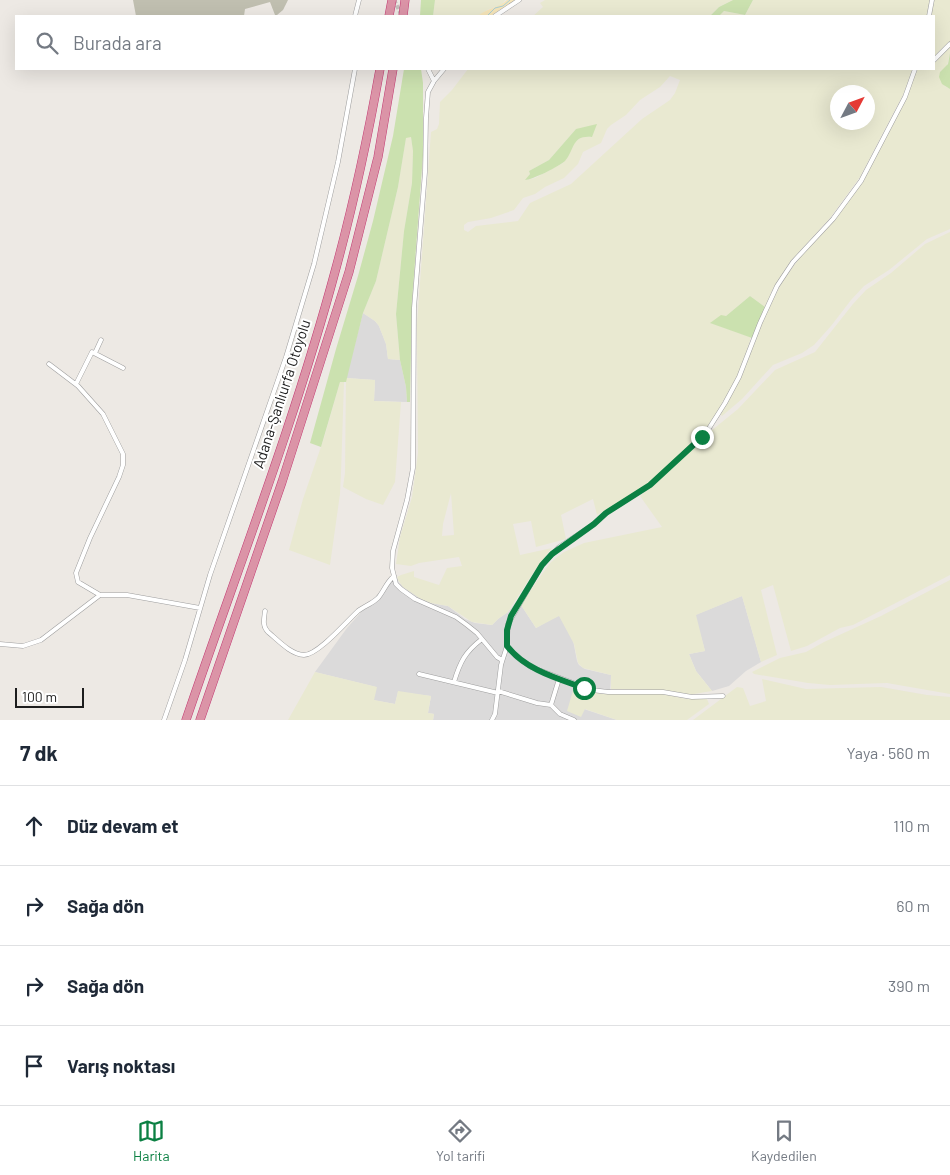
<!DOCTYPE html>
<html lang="tr">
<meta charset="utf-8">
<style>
:root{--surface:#fff;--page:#f6f6f7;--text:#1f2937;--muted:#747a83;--line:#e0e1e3;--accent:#0b8043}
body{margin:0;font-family:Barlow,sans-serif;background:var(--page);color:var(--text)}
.compass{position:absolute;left:830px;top:85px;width:45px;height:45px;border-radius:50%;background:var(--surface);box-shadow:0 5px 20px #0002;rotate:49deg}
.scale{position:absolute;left:15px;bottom:12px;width:69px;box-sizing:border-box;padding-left:5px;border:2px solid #1d1d1d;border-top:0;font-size:14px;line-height:18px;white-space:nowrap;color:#1d1d1d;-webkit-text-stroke:4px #fff;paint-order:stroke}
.stop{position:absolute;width:15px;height:15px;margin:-11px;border:4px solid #0b8043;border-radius:50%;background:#fff}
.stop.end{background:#0b8043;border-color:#fff;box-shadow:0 1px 5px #0008}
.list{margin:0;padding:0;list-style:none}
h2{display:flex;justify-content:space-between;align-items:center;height:65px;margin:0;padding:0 20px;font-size:21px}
h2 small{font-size:16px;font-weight:400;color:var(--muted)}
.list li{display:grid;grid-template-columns:32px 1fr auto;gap:15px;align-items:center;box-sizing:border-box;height:80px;padding:0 20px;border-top:1px solid var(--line)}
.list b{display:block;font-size:19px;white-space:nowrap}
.list em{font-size:16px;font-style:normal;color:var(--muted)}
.icon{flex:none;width:28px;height:28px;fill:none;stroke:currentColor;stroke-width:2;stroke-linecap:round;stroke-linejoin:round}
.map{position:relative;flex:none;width:950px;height:720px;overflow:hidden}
.search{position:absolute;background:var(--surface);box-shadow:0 5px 20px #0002;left:15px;right:15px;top:15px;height:55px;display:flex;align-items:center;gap:12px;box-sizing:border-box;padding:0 18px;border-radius:0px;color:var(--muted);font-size:19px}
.sheet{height:385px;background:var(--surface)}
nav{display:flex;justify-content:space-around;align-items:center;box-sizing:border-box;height:70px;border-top:1px solid var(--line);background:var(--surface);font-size:14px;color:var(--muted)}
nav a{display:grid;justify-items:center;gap:2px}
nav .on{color:var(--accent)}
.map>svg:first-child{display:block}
</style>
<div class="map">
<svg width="950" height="720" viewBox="0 0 950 720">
<rect width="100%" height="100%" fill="#ede9e4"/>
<!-- residential -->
<path fill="#dbdada" d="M363,313L375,321L379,326L386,344L388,359L400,360L406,387L407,402L374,401L375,380L346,378Z
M397,577L399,583L431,603L448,606L465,619L475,623L492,625L498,619L508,612L516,602L521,605L536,628L559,615L573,640L577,661L579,665L585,669L611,675L610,694L596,693L574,687L584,709L617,720H433L434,714L428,713L431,696L398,692L395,704L373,700L376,687L315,672L347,628L371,601Z
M742,596L761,662L746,671L729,686L712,691L696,671L689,654L705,651L695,615Z"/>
<!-- construction -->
<path fill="#c0bfb0" d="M133,0H288L283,10L277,15H275L270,2L245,9L244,16H136Z"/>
<!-- farmland -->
<path fill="#e9e9d1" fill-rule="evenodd" d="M435,0H505L502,5L489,9L478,16H433Z
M545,0H733L719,7L710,16H533L543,7L540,3Z
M753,0H930L927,16H719L724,11L745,15Z
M934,0H950V53L947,66L940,72L945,86L950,89V229L927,239L889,270L864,286L851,300L831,326L814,345L802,353L773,365L742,399L722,416L720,414L741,378L762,322L782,282L801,256L840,213L853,195L905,99L917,69H934V16H931Z
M468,69H913L904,93L860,177L830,218L791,261L773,289L765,307L750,296L726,316L711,323L750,337V341L738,376L709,426L666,469L648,483L625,499L597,515L593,499L561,515L566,539L536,547L531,521L513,524L520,555L552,548L533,573L508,612L498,619L492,625L472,622L448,606L431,603L421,599L403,587L398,580L397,577L401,575L414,571V577L439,585L447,568L462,566L459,557L419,563L411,566L396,564L400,537L412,497L418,453L417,324L431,132L437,129L439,124L440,102L452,90ZM670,76L680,80L675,93L670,100L642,119L571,184L530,203L518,221L476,226L468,232L464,230V225L468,222L491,218L514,210L523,198L535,194L545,187L564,178L578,164L583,152L601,143L607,129L611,125L626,115L640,100L660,87ZM838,92H868V122H838ZM576,129L592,137H582L575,142L563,163L535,178L526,180L530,174L529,171L549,160ZM451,493L454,535L442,536L443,524Z
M406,137H411L413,151L412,183L404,231L396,314L400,360L388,359L386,344L379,326L375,321L363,313L376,281L398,187Z
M950,232V575L853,625L840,628L807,646L791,651L773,585L761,590L777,655L761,662L742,596L696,615L705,651L689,654L696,671L712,691L688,695L676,692L652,690L611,689V675L583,668L578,663L574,644L559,616L536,628L521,605L539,578L551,562L564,552L584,543L662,527L640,496L681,460L706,435L738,409L775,370L815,352L853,304L866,290L891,273L925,244Z
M346,378L375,380L374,401L401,402L395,482L383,505L366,499L343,487L345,473Z
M340,382H344L341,473L340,494L330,565L289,550L303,499L324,438Z
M950,580V694L887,683L830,685L808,683L754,674L752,672L780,658L806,652L824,642L881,616Z
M315,672L377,687L374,700L395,704L398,691L431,696L428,713L434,714L433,720H288Z
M762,679L806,689L881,687L927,695L950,697V720H693L737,687L743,688L750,706L766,701Z
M574,687L602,694L658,693L687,699H707L709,704L687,720H617L585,709L581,717L567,711Z"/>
<!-- grass -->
<path fill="#cbe1af" d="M421,0H435L433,16H420Z
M733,0H753L745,15L724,11L719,16H710L719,7Z
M950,53V89L942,84L939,77L940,72L948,64Z
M404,69H421L423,83V155L412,302L410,402H407L406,387L400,360L396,314L404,231L412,183L413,151L411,137L406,138L398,187L376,281L363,313L346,382H340L321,447L310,443L336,349L358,276L373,221L393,136Z
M597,124L592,137C571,135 575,150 565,161C560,166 532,180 525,180L530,174L529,171L549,160L576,129Z
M750,296L765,307L752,338L710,323L721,315L726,316Z"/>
<!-- sand -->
<path fill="#f5e5b9" d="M507,0H515L491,16H478C487,8 499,8 507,0Z"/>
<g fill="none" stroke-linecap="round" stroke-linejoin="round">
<!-- stream -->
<path stroke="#a9ced5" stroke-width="1" d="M487,16L495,8L503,6L510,0"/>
<!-- minor-tunnel -->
<path stroke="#c3c0bc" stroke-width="4" stroke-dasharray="4 2" stroke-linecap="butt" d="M394,0L402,16"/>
<defs>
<path id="minor" d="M355,16L359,0
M495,16L519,0
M929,16L932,0
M934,60L950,44
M428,69L434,81
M444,69L434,81L428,92L426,118L425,172L414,308L413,468L407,500L393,551L392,568L396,584L401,589L415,599L456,617L467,625L477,633L497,657L502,660
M95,353L101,340
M49,364L78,386L103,414L123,454V465L119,477L90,538L76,573L78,582L100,595
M76,384L92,352L123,368
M265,611C264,619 262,626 268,632C278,640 290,654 304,655C318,655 347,621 358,611C364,606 372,604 378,598C384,591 386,583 394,576
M0,644L23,646L41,640L100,595H127L200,608
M507,646L518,658L531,667L592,690L608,692H663L692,697L723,696
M419,674L498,693
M454,682C460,662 465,652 482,639
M498,691L537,703L551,705L560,714L574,720
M551,705L559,679
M164,720L185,660L210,575L286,357L314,264L338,162L355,69
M492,720L495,714L501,665L507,646L508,624L542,565L559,547L594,524L606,513L650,485L706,433L725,403L739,377L760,323L777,286L793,262L833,219L861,181L905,97L915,69"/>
<path id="motorway" d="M389,16L392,0
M403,16L405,0
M186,720C237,570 295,421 336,268C354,202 368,136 380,69
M200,720L282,482L349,272L378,157L393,69"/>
</defs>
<!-- minor casing -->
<use href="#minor" stroke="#9e9e9e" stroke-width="5"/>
<!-- motorway casing -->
<use href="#motorway" stroke="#c23972" stroke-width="9"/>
<!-- minor -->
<use href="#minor" stroke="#fff" stroke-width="4"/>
<!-- motorway -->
<use href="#motorway" stroke="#db94a7" stroke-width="8"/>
</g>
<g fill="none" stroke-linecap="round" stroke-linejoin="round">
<!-- route -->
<path stroke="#0b8043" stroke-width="6" d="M584,688C556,678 526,670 507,646V630L511,616L542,565L552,554L594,524L606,513L650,485L702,437"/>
</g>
<g text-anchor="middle" stroke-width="4" stroke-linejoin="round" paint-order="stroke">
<!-- street labels -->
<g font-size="15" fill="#1d1d1d" stroke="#fff">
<text transform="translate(282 394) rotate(-72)" y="5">Adana-Şanlıurfa Otoyolu</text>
</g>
</g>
</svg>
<svg class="compass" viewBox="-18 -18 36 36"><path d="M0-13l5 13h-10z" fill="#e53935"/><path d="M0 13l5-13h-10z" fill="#747a83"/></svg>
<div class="scale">100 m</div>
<div class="stop" style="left:584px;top:688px"></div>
<div class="stop end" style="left:702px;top:437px"></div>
<div class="search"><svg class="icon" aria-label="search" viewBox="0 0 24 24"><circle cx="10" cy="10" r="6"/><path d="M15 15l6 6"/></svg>Burada ara</div>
</div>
<section class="sheet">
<h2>7 dk<small>Yaya · 560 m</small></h2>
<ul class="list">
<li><svg class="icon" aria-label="ahead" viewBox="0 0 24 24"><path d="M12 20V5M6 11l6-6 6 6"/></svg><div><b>Düz devam et</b></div><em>110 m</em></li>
<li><svg class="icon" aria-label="right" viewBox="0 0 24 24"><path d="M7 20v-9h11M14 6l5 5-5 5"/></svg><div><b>Sağa dön</b></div><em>60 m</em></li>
<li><svg class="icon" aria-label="right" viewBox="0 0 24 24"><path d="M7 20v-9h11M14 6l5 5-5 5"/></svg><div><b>Sağa dön</b></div><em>390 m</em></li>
<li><svg class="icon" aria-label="arrive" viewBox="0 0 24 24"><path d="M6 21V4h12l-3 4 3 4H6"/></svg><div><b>Varış noktası</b></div></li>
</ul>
</section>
<nav>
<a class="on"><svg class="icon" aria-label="map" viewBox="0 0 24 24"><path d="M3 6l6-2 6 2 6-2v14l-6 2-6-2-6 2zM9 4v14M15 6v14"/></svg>Harita</a>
<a><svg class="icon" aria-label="directions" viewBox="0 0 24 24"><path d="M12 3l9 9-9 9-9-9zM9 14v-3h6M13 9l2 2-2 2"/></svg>Yol tarifi</a>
<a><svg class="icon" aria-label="saved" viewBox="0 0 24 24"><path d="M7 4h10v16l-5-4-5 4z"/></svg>Kaydedilen</a>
</nav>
